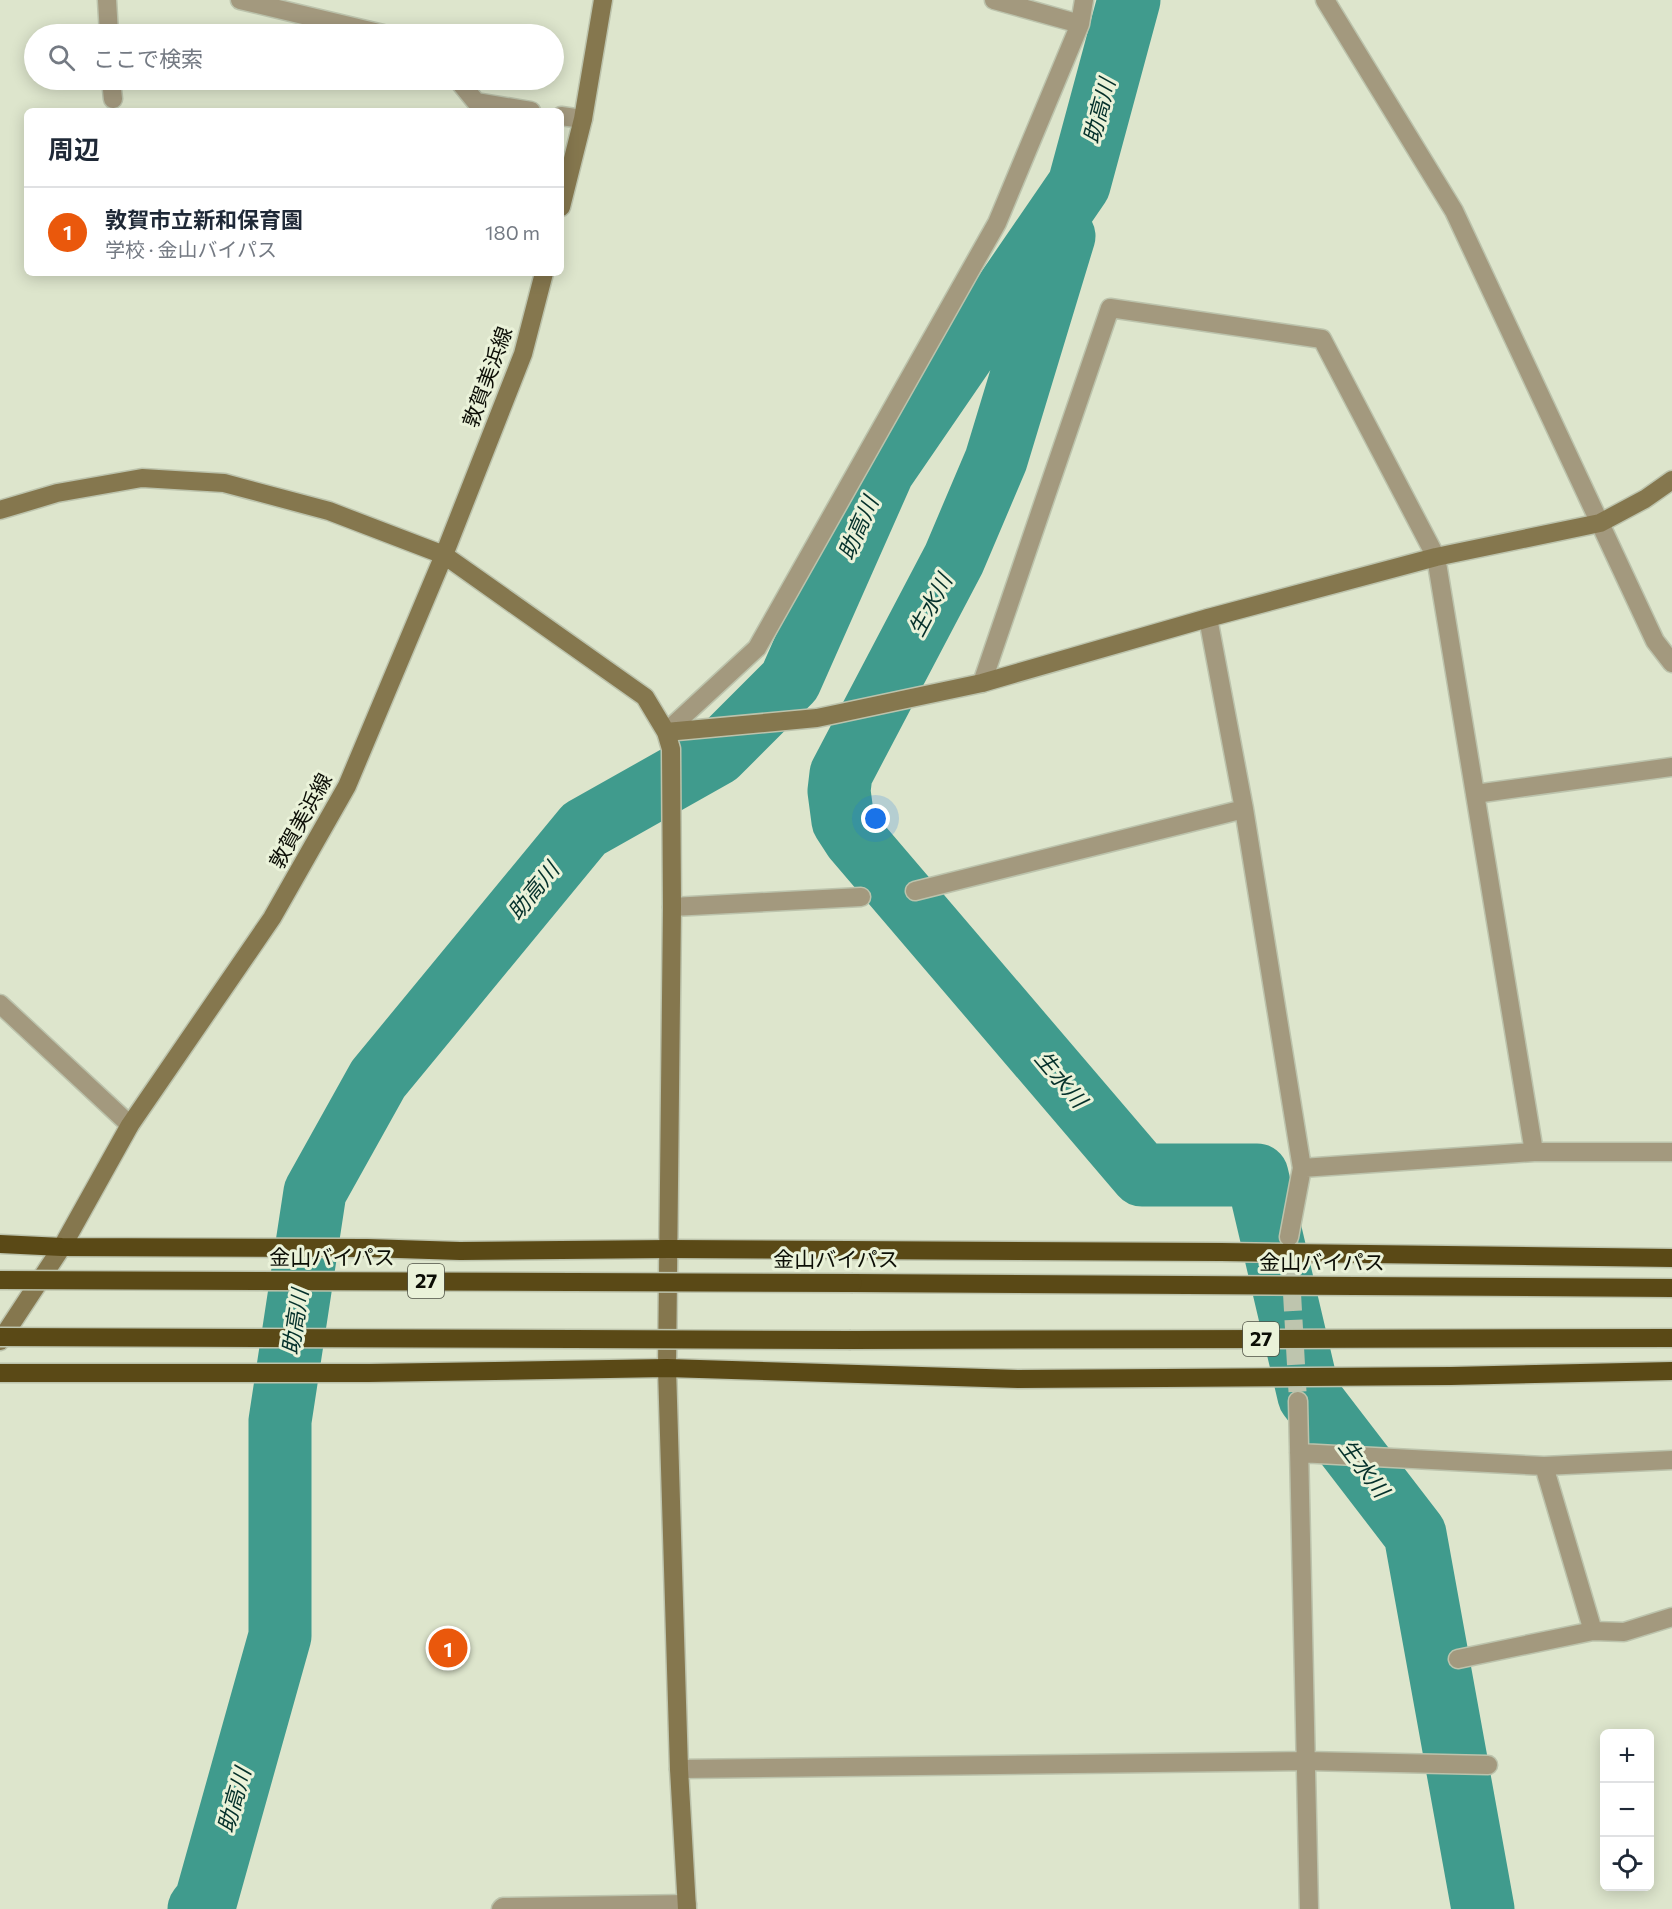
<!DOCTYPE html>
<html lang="ja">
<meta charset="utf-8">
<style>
:root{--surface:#fff;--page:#f6f6f7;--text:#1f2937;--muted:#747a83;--line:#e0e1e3;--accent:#ea580c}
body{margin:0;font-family:Commissioner,"Noto Sans JP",sans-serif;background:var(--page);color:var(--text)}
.controls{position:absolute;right:18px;bottom:18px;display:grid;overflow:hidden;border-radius:9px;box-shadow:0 3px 15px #0003}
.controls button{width:54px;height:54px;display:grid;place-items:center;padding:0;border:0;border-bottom:2px solid var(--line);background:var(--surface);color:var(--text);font:30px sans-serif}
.you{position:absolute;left:876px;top:819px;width:21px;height:21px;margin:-15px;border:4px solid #fff;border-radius:50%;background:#1a73e8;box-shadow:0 0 0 9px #1a73e833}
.badge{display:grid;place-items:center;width:39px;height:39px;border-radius:50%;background:var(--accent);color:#fff;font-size:20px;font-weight:700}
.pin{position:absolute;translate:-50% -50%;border:3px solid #fff;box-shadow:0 2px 6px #0006}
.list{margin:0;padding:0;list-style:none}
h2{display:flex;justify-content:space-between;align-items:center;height:78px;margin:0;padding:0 24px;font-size:26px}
h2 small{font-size:20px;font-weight:400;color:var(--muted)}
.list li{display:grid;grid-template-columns:39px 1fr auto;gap:18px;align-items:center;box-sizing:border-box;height:90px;padding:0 24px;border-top:2px solid var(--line)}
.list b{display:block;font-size:22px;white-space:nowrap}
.list p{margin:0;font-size:20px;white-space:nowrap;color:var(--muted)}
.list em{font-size:20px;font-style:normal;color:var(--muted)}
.icon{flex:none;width:33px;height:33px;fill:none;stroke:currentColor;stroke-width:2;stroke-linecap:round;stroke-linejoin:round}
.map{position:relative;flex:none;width:1672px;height:1909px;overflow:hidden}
.search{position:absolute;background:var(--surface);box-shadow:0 3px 15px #0003;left:24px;top:24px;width:540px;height:66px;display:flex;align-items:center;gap:15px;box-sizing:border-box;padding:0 21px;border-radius:33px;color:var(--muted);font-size:22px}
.panel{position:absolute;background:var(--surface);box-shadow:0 3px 15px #0003;left:24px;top:108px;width:540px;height:168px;border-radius:9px}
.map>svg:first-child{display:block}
</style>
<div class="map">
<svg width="1672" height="1909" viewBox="0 0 1672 1909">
<rect width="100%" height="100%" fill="#dde5cc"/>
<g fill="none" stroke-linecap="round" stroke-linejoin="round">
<!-- river -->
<path stroke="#409b8d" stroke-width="63" d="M1064,236L996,460L954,559L841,774L839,791L843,821L854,838L1142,1175H1257L1309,1396L1415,1534L1483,1909
M199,1909L206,1900L280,1636V1421L315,1192L378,1079L584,829L717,754L790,681L883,471L1079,185L1129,0"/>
<!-- street-tunnel -->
<path stroke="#bec5ae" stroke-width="18" stroke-dasharray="18 9" stroke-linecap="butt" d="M1289,1239L1298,1401"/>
<defs>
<path id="street" d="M107,0L109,34
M240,0L383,34
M994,0L1080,24L1084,0
M1325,0L1454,211L1655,641L1672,663
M111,80L113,99
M458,80L476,102L531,111
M561,116L583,119
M1208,618L1244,809L1302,1168L1289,1237
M982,683L1110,308L1322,339L1436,557L1534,1152
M666,732L757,648L997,223L1080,24
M1475,794L1672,767
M915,891L1244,809
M672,907L861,897
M0,1004L130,1125
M1302,1168L1534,1152H1672
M1298,1401L1309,1909
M1299,1453L1544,1466L1672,1460
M1544,1466L1593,1631
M1458,1659L1593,1631L1624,1632L1672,1617
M679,1769L1306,1761L1488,1765
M501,1909L503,1907L687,1904"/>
<path id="secondary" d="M561,207L583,119L603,0
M0,510L57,493L142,478L224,483L329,511L444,555L645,697L666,732L671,749L672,907L667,1368L679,1769L687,1909
M666,732L817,718L982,683L1208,618L1436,557L1600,523L1645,499L1672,480
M0,1341L62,1247L130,1125L272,918L347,786L444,555L523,354L544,273"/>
<path id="highway" d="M0,1244L62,1247L367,1248L460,1251L669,1249L1221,1252L1672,1258
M853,1283L1672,1288
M851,1340L1672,1338
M0,1373H369L667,1368L1018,1379L1451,1376L1672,1371"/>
</defs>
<!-- street casing -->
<use href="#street" stroke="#bcc3ac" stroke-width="21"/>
<!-- secondary casing -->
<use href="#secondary" stroke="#bcc3ac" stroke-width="21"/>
<!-- highway casing -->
<use href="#highway" stroke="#bcc3ac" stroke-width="21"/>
<!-- street -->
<use href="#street" stroke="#a3997e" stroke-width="18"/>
<!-- secondary -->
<use href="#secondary" stroke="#85774e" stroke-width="18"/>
<!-- highway -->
<use href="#highway" stroke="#5a4916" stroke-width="18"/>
<defs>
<path id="highway-bridge" d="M0,1280L853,1283
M0,1337L851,1340"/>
</defs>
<!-- highway-bridge casing -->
<use href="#highway-bridge" stroke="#bcc3ac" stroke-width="21" stroke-linecap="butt"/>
<!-- highway-bridge -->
<use href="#highway-bridge" stroke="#5a4916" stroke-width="18"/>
</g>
<g text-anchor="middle" stroke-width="6" stroke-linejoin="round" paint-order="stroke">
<!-- shield labels -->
<g fill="#eaf2d9" stroke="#4f5245" stroke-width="1.5">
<rect x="408" y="1264" width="36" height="34" rx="4.5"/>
<rect x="1243" y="1322" width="36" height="34" rx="4.5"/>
</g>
<g font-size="20" font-weight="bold" fill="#0c0e06">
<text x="426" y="1288">27</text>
<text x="1261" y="1346">27</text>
</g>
<!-- street labels -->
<g font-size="21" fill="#0c0e06" stroke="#eaf2d9">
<text transform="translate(488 377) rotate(-70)" y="7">敦賀美浜線</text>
<text transform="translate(301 821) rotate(-61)" y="7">敦賀美浜線</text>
<text x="332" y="1265">金山バイパス</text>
<text x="836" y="1267">金山バイパス</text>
<text x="1322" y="1270">金山バイパス</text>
</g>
<!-- water labels -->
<g font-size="22" font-style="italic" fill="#04302a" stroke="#eaf2d9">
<text transform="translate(1099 111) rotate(-75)" y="8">助高川</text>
<text transform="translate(858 528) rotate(-66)" y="8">助高川</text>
<text transform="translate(930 605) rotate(-62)" y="8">生水川</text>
<text transform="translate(533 891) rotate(-51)" y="8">助高川</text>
<text transform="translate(1061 1079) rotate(50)" y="8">生水川</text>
<text transform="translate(295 1322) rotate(-81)" y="8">助高川</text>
<text transform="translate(1364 1468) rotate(53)" y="8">生水川</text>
<text transform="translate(234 1800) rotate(-74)" y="8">助高川</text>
</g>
</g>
</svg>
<div class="controls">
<button>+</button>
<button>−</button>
<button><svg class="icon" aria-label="locate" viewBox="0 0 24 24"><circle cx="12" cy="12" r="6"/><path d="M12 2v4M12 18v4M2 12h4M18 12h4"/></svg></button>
</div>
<div class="you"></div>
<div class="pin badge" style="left:448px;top:1648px">1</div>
<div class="search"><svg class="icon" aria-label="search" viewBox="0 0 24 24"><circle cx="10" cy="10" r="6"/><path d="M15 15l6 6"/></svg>ここで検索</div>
<section class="panel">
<h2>周辺<small></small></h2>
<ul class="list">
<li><span class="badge">1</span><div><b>敦賀市立新和保育園</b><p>学校 · 金山バイパス</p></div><em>180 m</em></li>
</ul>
</section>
</div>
